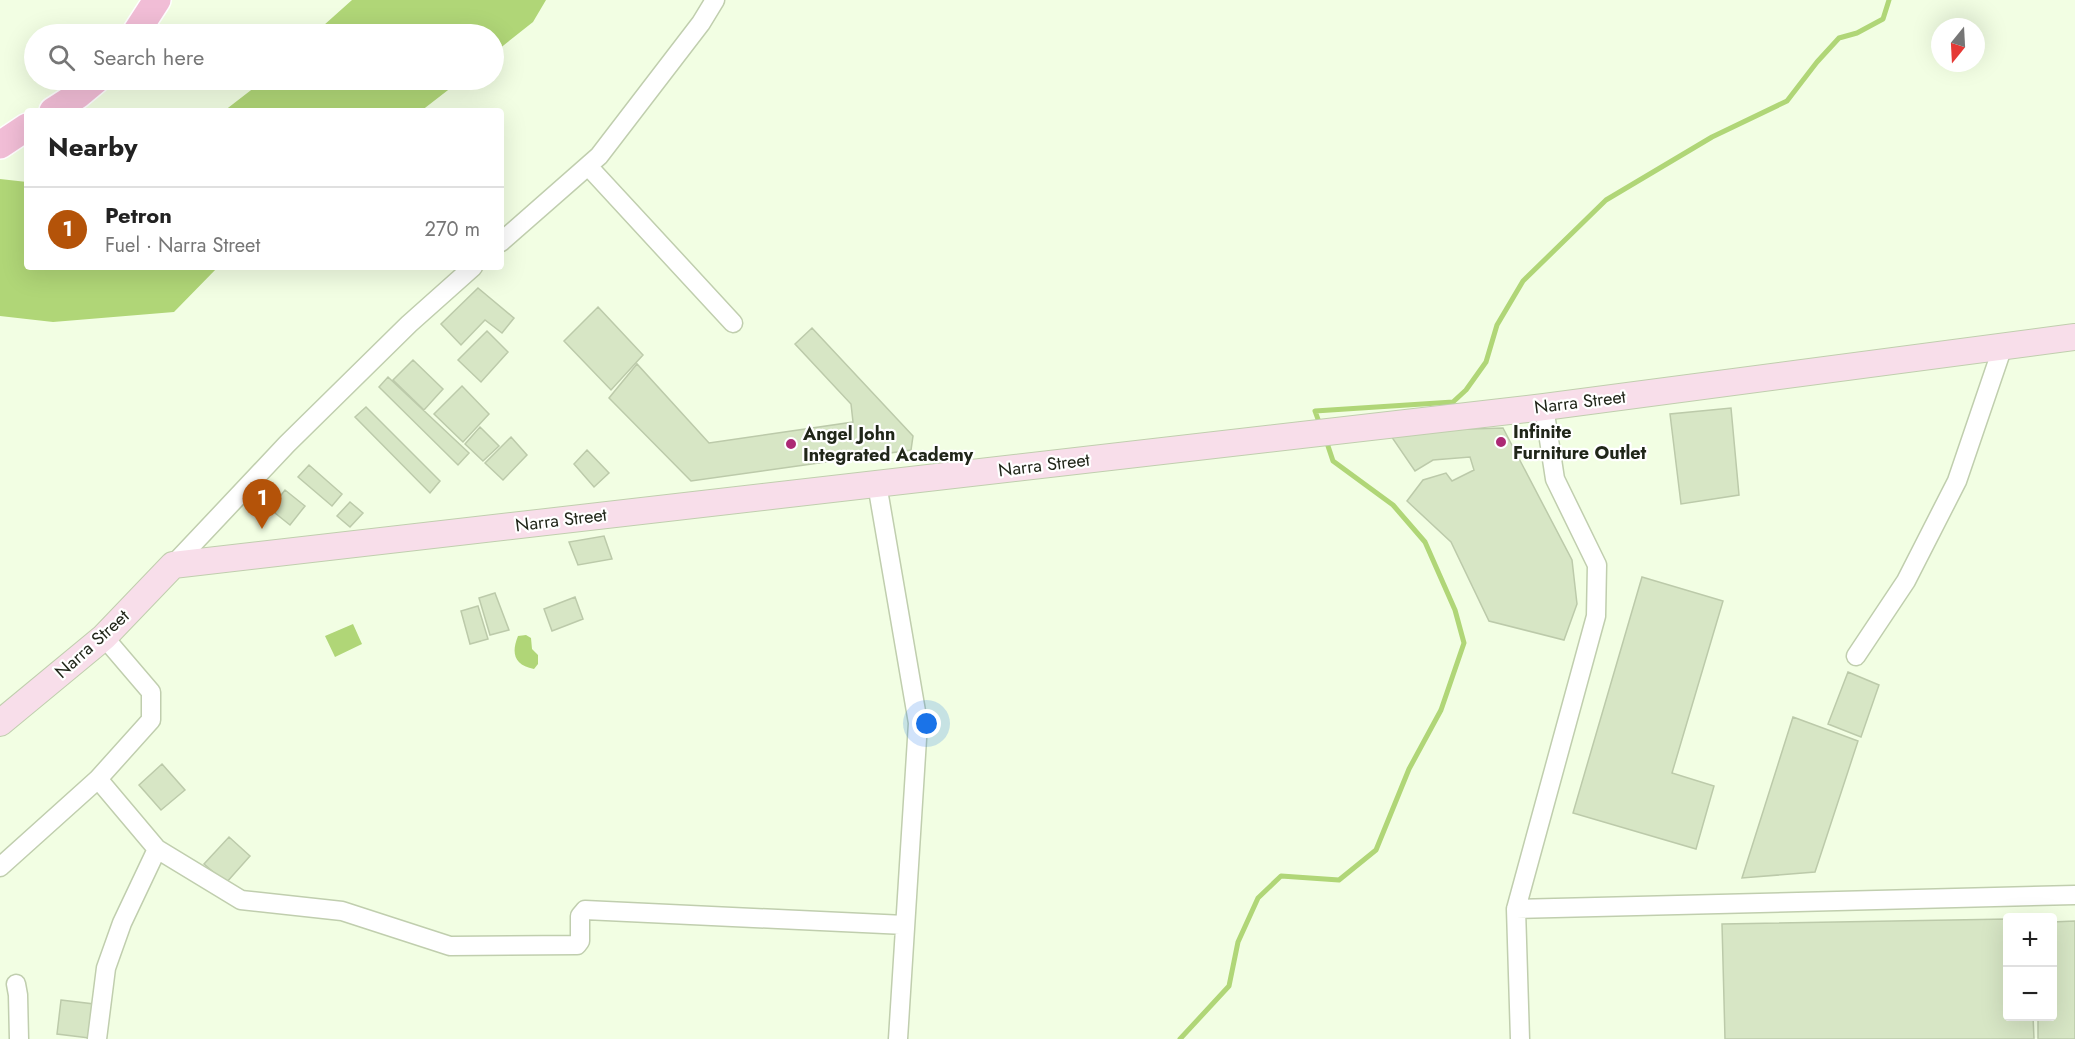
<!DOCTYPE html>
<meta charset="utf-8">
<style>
:root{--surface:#fff;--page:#f6f6f6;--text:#222;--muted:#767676;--line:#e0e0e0;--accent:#b45309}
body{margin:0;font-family:Jost,sans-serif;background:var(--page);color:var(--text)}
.controls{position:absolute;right:18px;bottom:18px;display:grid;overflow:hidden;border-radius:6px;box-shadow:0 6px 24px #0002}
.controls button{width:54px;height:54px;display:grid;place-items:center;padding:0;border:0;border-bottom:2px solid var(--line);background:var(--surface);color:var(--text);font:30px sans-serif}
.compass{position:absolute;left:1931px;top:18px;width:54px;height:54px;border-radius:50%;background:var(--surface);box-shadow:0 6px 24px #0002;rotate:198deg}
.you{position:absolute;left:927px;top:724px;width:21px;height:21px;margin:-15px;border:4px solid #fff;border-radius:50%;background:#1a73e8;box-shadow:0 0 0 9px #1a73e833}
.badge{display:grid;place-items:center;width:39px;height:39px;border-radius:50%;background:var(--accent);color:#fff;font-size:20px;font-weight:700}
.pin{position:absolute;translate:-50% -50px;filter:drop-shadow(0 2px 3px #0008)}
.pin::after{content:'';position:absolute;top:32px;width:21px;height:18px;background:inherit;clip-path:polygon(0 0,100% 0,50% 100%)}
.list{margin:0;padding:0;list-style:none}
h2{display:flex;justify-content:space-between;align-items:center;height:78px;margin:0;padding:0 24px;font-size:26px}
h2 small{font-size:20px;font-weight:400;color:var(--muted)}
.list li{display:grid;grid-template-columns:39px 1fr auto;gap:18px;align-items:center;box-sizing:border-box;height:84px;padding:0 24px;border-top:2px solid var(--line)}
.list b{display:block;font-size:22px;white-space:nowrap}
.list p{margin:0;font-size:20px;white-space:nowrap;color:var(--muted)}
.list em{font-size:20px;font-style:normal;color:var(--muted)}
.icon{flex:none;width:33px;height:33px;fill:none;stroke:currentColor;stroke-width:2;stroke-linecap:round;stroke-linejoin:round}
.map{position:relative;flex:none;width:2075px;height:1039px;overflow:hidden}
.search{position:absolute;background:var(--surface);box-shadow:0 6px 24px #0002;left:24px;top:24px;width:480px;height:66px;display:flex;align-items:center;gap:15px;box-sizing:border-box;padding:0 21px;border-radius:33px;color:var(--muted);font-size:22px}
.panel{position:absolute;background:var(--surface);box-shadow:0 6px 24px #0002;left:24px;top:108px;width:480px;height:162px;border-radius:6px}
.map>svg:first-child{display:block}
</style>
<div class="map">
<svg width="2075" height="1039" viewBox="0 0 2075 1039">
<rect width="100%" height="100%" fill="#f2fee3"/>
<!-- water -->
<path fill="#b0d677" d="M352,0H546L533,22L494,53V34H314Z
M264,80H461L421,111H224Z
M0,179L27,182V267H218L174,312L53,322L0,316Z
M353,624L362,644L335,657L325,636Z
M526,635L531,638L532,649L538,655V664L534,669C514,665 511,653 518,636Z"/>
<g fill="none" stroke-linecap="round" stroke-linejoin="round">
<!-- stream -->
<path stroke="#b0d677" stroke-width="5" d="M1319,422L1315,411L1453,402L1466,390L1486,362L1497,325L1523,281L1606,200L1712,137L1787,101L1817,62L1839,38L1857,33L1883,19L1889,0
M1180,1039L1229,986L1238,942L1258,898L1281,876L1339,880L1376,850L1409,769L1441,710L1464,643L1455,610L1425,542L1393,505L1333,461L1327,443"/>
</g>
<!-- building -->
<path fill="#d7e6c5" stroke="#bccaaa" stroke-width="1.5" d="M478,288L514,318L502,333L485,320L461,345L441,324Z
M598,307L643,355L611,390L564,341Z
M812,328L913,436L911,450L691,481L609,398L637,364L709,443L853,422L851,404L795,344Z
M487,331L508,352L481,382L458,360Z
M413,360L443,389L424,410L393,380Z
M388,377L469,453L458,465L379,387Z
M462,386L489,414L463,442L434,414Z
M366,407L440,481L430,493L355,417Z
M1731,408L1739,495L1681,504L1670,414Z
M480,427L499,446L483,461L465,444Z
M1503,428L1572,560L1577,604L1564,640L1489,621L1451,542L1407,501L1423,480L1446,473L1452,481L1474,470L1470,457L1433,460L1415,471L1391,436L1406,431Z
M511,437L527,455L503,480L485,463Z
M587,450L609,473L594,487L574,464Z
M309,465L342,494L332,506L298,477Z
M285,490L305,506L290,525L270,509Z
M350,502L363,513L350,527L337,516Z
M604,536L612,559L578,565L569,542Z
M1642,577L1723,601L1672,773L1714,786L1696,849L1573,813Z
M495,593L509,630L490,635L479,598Z
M575,597L583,619L552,631L544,609Z
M478,606L488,639L470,644L461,611Z
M1848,672L1879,685L1861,737L1828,724Z
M1793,717L1858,741L1815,872L1742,878Z
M162,764L185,790L161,810L139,785Z
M229,837L250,856L226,883L204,864Z
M2008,919V1016H2033L2034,1039H1725L1722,924Z
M2075,921V1039H2038V1016H2052V922Z
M61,1000L94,1004L89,1038L57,1034Z"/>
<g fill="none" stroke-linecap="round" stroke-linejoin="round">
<defs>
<path id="street" d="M588,166L733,323
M501,242L599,156L701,23L715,0
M877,484L918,723L898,1039
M173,565L287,444L409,324L473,267
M1856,656L1906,581L1957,481L2003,346
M98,779L157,849L241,900L342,911L450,946L577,945L580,941V916L585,910L905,925
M0,867L98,779L151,720V692L104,637
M1516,909L2075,895
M16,984L18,995L19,1039
M97,1039L106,968L122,923L157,849
M1520,1039L1516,909L1596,616L1597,565L1555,479L1544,407"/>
<path id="secondary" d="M0,723L104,637L173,565L1544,407L2075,337"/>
<path id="primary" d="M135,34L157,0
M53,111L78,95L96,80
M0,145L27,127"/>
</defs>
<!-- street casing -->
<use href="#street" stroke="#c0ceae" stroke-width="21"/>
<!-- secondary casing -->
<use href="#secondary" stroke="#c0ceae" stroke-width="28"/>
<!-- primary casing -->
<use href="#primary" stroke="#fff" stroke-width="30"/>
<!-- street -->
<use href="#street" stroke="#fff" stroke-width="18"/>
<!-- secondary -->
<use href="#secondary" stroke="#f8deea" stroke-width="26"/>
<!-- primary -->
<use href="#primary" stroke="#f1bdd6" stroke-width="27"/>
</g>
<!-- markers -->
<g fill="#ac2974" stroke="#fff" stroke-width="2">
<circle cx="1501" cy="442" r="6"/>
<circle cx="791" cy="444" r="6"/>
</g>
<g text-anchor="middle" stroke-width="4.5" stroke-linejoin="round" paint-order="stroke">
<!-- street labels -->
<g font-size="18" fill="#202619" stroke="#fff">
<text transform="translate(1580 402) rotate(-7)" y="6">Narra Street</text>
<text transform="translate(1044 465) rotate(-7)" y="6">Narra Street</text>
<text transform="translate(561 520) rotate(-7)" y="6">Narra Street</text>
<text transform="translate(92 644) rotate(-42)" y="6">Narra Street</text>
</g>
<!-- poi labels -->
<g font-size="18" font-weight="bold" fill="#202619" stroke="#fff" text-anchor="start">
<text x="1513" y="438">Infinite<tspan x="1513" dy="21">Furniture Outlet</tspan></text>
<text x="803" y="440">Angel John<tspan x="803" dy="21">Integrated Academy</tspan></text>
</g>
</g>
</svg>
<div class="controls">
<button>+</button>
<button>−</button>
</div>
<svg class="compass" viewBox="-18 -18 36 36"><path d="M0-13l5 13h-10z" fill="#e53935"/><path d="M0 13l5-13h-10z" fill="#767676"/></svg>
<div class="you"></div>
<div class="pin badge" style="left:262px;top:529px">1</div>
<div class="search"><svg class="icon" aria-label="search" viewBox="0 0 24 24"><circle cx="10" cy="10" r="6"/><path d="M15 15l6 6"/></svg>Search here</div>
<section class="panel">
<h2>Nearby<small></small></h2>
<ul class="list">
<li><span class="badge">1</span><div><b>Petron</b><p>Fuel · Narra Street</p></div><em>270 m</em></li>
</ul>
</section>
</div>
